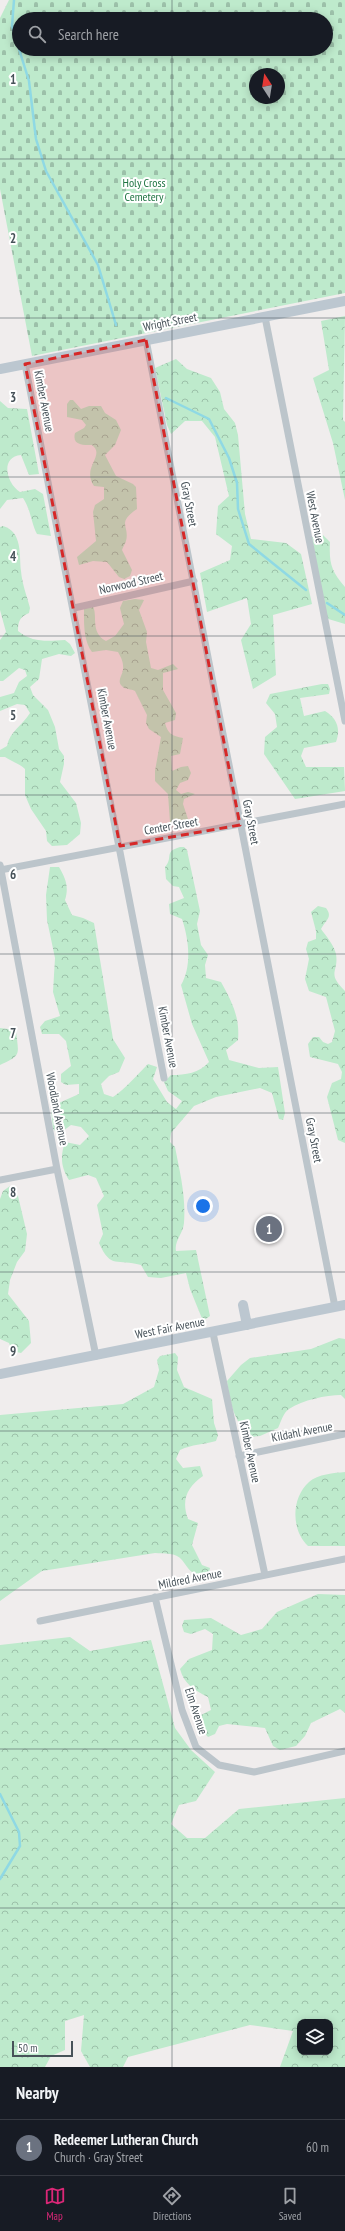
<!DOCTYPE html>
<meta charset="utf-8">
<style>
:root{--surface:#171b24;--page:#20242c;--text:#f1f3f6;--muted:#9ea1a6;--line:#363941;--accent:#db2777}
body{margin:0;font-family:"PT Sans Narrow",sans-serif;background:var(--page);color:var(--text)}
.controls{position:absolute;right:12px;bottom:12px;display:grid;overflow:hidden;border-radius:8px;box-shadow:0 2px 10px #0003}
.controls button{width:36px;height:36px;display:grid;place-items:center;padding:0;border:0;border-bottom:1px solid var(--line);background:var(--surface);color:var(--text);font:20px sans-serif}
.compass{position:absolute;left:249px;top:68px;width:36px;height:36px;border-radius:50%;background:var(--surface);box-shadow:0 2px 10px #0003;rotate:348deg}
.scale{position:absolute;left:12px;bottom:10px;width:61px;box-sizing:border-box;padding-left:4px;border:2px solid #475259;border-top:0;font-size:11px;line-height:14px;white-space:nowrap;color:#475259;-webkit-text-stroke:3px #fff;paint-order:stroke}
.you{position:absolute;left:203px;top:1206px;width:14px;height:14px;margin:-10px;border:3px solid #fff;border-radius:50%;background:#1a73e8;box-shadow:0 0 0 6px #1a73e833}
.badge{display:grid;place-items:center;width:26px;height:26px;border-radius:50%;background:var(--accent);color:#fff;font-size:13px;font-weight:700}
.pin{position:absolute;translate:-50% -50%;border:2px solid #fff;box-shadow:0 1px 4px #0006}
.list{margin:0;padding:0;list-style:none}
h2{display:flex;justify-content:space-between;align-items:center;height:52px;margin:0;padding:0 16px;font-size:17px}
h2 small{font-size:13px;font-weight:400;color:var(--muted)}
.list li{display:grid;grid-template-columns:26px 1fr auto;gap:12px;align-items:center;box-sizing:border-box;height:56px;padding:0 16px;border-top:1px solid var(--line)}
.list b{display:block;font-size:15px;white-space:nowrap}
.list p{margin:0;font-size:13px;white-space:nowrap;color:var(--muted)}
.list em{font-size:13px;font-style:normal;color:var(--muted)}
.icon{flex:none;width:22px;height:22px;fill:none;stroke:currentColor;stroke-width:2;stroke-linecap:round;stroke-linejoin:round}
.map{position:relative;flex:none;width:345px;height:2067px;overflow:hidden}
.search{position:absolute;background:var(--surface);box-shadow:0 2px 10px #0003;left:12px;right:12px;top:12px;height:44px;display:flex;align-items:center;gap:10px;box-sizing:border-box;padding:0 14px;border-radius:22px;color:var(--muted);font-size:15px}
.sheet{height:108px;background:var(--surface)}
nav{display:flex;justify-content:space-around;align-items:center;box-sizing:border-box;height:56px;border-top:1px solid var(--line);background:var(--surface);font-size:11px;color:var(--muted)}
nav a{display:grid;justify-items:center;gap:2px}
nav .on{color:var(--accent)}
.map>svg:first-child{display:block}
</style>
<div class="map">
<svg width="345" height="2067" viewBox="0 0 345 2067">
<defs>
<pattern id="forest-crowns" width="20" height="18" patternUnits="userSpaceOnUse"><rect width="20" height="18" fill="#beeacc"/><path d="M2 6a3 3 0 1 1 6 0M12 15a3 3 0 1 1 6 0" fill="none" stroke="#9cc0a9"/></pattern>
<pattern id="cemetery-stones" width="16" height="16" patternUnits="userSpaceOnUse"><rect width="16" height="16" fill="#beeacc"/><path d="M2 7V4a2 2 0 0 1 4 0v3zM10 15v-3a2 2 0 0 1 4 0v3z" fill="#9cc0a9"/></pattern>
</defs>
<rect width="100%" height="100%" fill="#f0eded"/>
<!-- forest -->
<path fill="url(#forest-crowns)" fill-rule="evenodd" d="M345,316L343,420L345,422V500L333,443L313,378L329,370L321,321Z
M176,359L187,369L211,378L220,392L224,409L235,423L238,435L245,514L251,539L286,543L301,554L312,604L273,615L276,675L253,689L241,640L251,624L247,598L207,612L200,573L230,560L232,546L216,534L218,506L229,496L215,437L202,421H185L171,434L167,425L155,368Z
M70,400H73L81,409L89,406H101L105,413L116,420L121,430L115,445L105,455L116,476L133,484L136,487L137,509C116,523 130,526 126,541C125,544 123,547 122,550L132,570L130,576L124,579L119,577L107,562L93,561L79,565L77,557L96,541L93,512L95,505L104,499V487L94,486C81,467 106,456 92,445C82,445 72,445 75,433L84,428L86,425L82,420L67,417V404Z
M0,401L8,408L27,409L39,474L29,475L21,455C0,457 6,483 20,492L35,489L43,494L51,536L37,534C31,523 31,510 23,498L7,500L0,509Z
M3,526C23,532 19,555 21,571C22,584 27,596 30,608L29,613C20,617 18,621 18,631C33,643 47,641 65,640L70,644L75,653L71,656L59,654L42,659L39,679L30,687L33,695L48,710L55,727L59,749L64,756V764L60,782L76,803L81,823L80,834L67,845L52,846L47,841L46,831L31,809L25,795V769C19,763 12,762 5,757H0V750L7,746C10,731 22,726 30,713L25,705L17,704L0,711V697L14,693L19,682L27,676L25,670L19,668L3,681H0V640L6,632L0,610V527Z
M323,535L330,542C329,563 331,571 345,587V624L325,618L312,537Z
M135,599L144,600L139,610L147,632L146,642L151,668L158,670L173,664L178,669L163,673V690L176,713L175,720L165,723C168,734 172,736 183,738L180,754L171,756L172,771L181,767L188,766L191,773L188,780L180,783L176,790L181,794L188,792L195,794L184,799L183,804L189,822L177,826L170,822L168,794L155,781V771L161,737L149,729L146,723L147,715L135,691C131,689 125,689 123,687C116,682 122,676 123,670C124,663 121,657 118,652L106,650L92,652C83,640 84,622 84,607L92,605C99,614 89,632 106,641L115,636L124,624L120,608L123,601Z
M322,684H328L330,689L329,694L300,698L304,716L325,711C337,718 341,729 336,742L304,748L301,756L306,767H344L345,791L295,799L264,754L265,737L277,727L275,714L266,703L270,694Z
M180,847H184L187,850L200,911L197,924L201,945L208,955L205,965L206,978L221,982C232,1002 240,1017 238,1040L226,1050L229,1060L259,1068L278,1067L285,1113L283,1120L279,1119L272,1093L260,1088L216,1097L194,1106L171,1133L170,1142L175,1147C180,1173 186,1196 184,1223C183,1234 174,1241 176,1251L196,1250L210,1316L203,1321L190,1289L186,1273L161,1278L148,1277L141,1265C117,1258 111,1270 99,1243L103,1234L97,1205L104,1196L96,1178L88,1175L69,1180C61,1167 60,1157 65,1142L80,1145L89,1136L81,1127L71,1125L59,1134L53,1129L51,1109L61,1102L79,1094V1084L66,1085L61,1082V1074L71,1066L66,1041L59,1034H42L40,1027L45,1021L60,1016L53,992L55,958L47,920L46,895L50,867H59C66,879 69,887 65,900L72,915L83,918L94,923L113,1039L125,1058L119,1072L109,1076L101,1084L104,1094L113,1097C125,1089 138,1074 148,1064L157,1067L153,1079L167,1102L176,1109L182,1101L168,1091L164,1082L171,1075C186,1075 199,1073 209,1062L192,1024L181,985C192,966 189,940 182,919L170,914L169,904L184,898L179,887L173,886L166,879L165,867C174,857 163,852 180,847Z
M318,906L326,908C333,917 326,920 321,929C326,936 334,945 336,954C339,973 326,972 345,991V1143L338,1140L327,1097L332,1083L341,1079L342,1072L338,1064L310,1057L308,1044L313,1037H319L323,1042L328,1044L332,1042L335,1031L326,997L309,991L305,979L309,959L306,949L308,942L316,939V931L311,912Z
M0,1028L16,1030C18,1054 23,1055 0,1065Z
M10,1186L18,1196L27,1234L25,1251L17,1262L10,1280L8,1294L29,1321L31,1343L21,1353L12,1351L9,1343L0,1339V1199L3,1191Z
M339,1338L345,1339V1399L341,1395C326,1395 303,1400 289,1409C283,1413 281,1422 278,1428L260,1436L250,1437C246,1430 239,1425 237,1419C231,1408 229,1394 227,1381L241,1365L250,1358L311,1349Z
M175,1353L178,1357L177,1370L184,1387L212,1399L214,1423L218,1435L216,1441C202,1445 193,1444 180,1450L176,1459L183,1468L200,1466L203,1476C187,1487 181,1500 188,1519L198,1523L192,1545L202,1565L210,1568L209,1572L195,1574C188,1570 187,1566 182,1560C176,1552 164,1554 155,1553L42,1571L0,1601V1415L123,1404L154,1387L159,1370L157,1360L160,1356Z
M345,1472V1546H308C291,1530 291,1498 309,1482C318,1474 334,1473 345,1472Z
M318,1594L345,1595V1713L340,1709L311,1723L305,1736L296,1746L280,1750L273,1746L265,1728L227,1724L219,1726L215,1734L208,1737L194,1722L195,1718L211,1710L208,1697C194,1690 184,1684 180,1669L189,1659L212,1650L213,1634L205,1629L191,1634L184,1632L182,1626L184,1620L211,1618L241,1635L262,1629L277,1612Z
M70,1637L90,1651L151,1640L175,1728L191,1750L215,1772L196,1801L179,1805L171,1824L187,1838H205L239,1809L345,1798V2067H280L293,2031L250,2025L128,2057L123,2067H90L81,2051L84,2015L65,2021V2050L51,2056L45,2067H0V1645ZM300,2022H330V2052H300Z"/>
<!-- cemetery -->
<path fill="url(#cemetery-stones)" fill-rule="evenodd" d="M9,0H345V293L32,356L0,189V18ZM19,19H326V49H19ZM255,74H279V98H255Z"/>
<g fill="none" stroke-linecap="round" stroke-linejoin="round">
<!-- stream -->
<path stroke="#8fd9e4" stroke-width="2.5" d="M14,0L12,26L19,48
M19,49L29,81L36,139L46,171L98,265L116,325
M166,398L209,419L229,458L237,483L238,509L249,544L306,590
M327,603L345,615
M0,1794L19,1832L20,1846L0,1879"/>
<!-- street -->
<path stroke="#bcc5cb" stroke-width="7" d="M265,317L345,721
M146,340L335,1307
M25,364L164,1078
M74,608L194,581
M0,865L57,1169L96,1356
M0,870L345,804
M0,1180L57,1169
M213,1333L265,1575
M239,1456L345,1434
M155,1597L182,1710L196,1747L219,1765L254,1772L345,1751
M40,1621L345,1559"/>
<!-- secondary -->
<path stroke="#bcc7d0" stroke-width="10" d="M0,369L345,301
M243,1305L247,1325
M0,1374L345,1305"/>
</g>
<!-- marked area -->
<path fill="#d62828" fill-opacity="0.2" stroke="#d62828" stroke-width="3" stroke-dasharray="8 5" stroke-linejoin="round" d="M146,340L240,825L120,846L25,364Z"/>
<!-- grid -->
<path fill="none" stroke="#475259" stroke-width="1" stroke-opacity="0.55" d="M172,0V19M172,49V2067M0,159H345M0,318H345M0,477H345M0,636H345M0,795H345M0,954H345M0,1113H345M0,1272H345M0,1431H345M0,1590H345M0,1749H345M0,1908H345"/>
<g text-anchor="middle" stroke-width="4" stroke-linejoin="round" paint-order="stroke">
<!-- park labels -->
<g font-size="12" fill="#1e7442" stroke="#fff">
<text x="144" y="187">Holy Cross<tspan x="144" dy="14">Cemetery</tspan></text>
</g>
<!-- street labels -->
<g font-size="12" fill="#475259" stroke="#fff">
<text transform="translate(170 322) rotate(-11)" y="4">Wright Street</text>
<text transform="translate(44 401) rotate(79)" y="4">Kimber Avenue</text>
<text transform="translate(189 504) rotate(79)" y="4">Gray Street</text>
<text transform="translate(315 517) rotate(79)" y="4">West Avenue</text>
<text transform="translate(131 583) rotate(-13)" y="4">Norwood Street</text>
<text transform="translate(107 719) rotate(79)" y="4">Kimber Avenue</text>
<text transform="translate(251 822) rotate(79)" y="4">Gray Street</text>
<text transform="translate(171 826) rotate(-10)" y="4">Center Street</text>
<text transform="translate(168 1037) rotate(79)" y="4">Kimber Avenue</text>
<text transform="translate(57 1109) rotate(79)" y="4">Woodland Avenue</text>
<text transform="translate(314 1140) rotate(79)" y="4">Gray Street</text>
<text transform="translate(170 1328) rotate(-11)" y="4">West Fair Avenue</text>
<text transform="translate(302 1432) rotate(-11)" y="4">Kildahl Avenue</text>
<text transform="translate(250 1452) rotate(78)" y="4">Kimber Avenue</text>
<text transform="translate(190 1579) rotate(-11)" y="4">Mildred Avenue</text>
<text transform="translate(196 1711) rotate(72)" y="4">Elm Avenue</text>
</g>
</g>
<g font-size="13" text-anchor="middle" font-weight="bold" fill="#475259" stroke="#fff" stroke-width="4" stroke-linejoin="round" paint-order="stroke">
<text x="13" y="84">1</text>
<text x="13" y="243">2</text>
<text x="13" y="402">3</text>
<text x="13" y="561">4</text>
<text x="13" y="720">5</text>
<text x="13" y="879">6</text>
<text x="13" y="1038">7</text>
<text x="13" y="1197">8</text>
<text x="13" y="1356">9</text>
</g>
</svg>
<div class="controls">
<button><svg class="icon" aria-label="layers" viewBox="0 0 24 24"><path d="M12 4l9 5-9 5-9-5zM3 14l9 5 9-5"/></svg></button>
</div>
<svg class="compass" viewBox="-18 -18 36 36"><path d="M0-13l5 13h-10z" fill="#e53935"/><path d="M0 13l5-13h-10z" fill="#9ea1a6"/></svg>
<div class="scale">50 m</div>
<div class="you"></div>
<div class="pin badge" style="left:269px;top:1229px;background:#6b7280">1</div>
<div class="search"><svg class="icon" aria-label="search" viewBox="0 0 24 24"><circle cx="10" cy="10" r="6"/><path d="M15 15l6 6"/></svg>Search here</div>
</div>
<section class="sheet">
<h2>Nearby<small></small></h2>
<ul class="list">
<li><span class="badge" style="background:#6b7280">1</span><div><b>Redeemer Lutheran Church</b><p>Church · Gray Street</p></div><em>60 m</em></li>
</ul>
</section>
<nav>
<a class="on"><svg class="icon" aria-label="map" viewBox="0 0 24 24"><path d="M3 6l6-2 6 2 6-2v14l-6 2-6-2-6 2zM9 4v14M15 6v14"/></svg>Map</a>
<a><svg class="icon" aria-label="directions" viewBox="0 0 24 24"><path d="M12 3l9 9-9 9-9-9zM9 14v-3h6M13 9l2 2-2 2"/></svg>Directions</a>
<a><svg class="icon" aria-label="saved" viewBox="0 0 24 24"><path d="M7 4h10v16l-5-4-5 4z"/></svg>Saved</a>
</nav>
